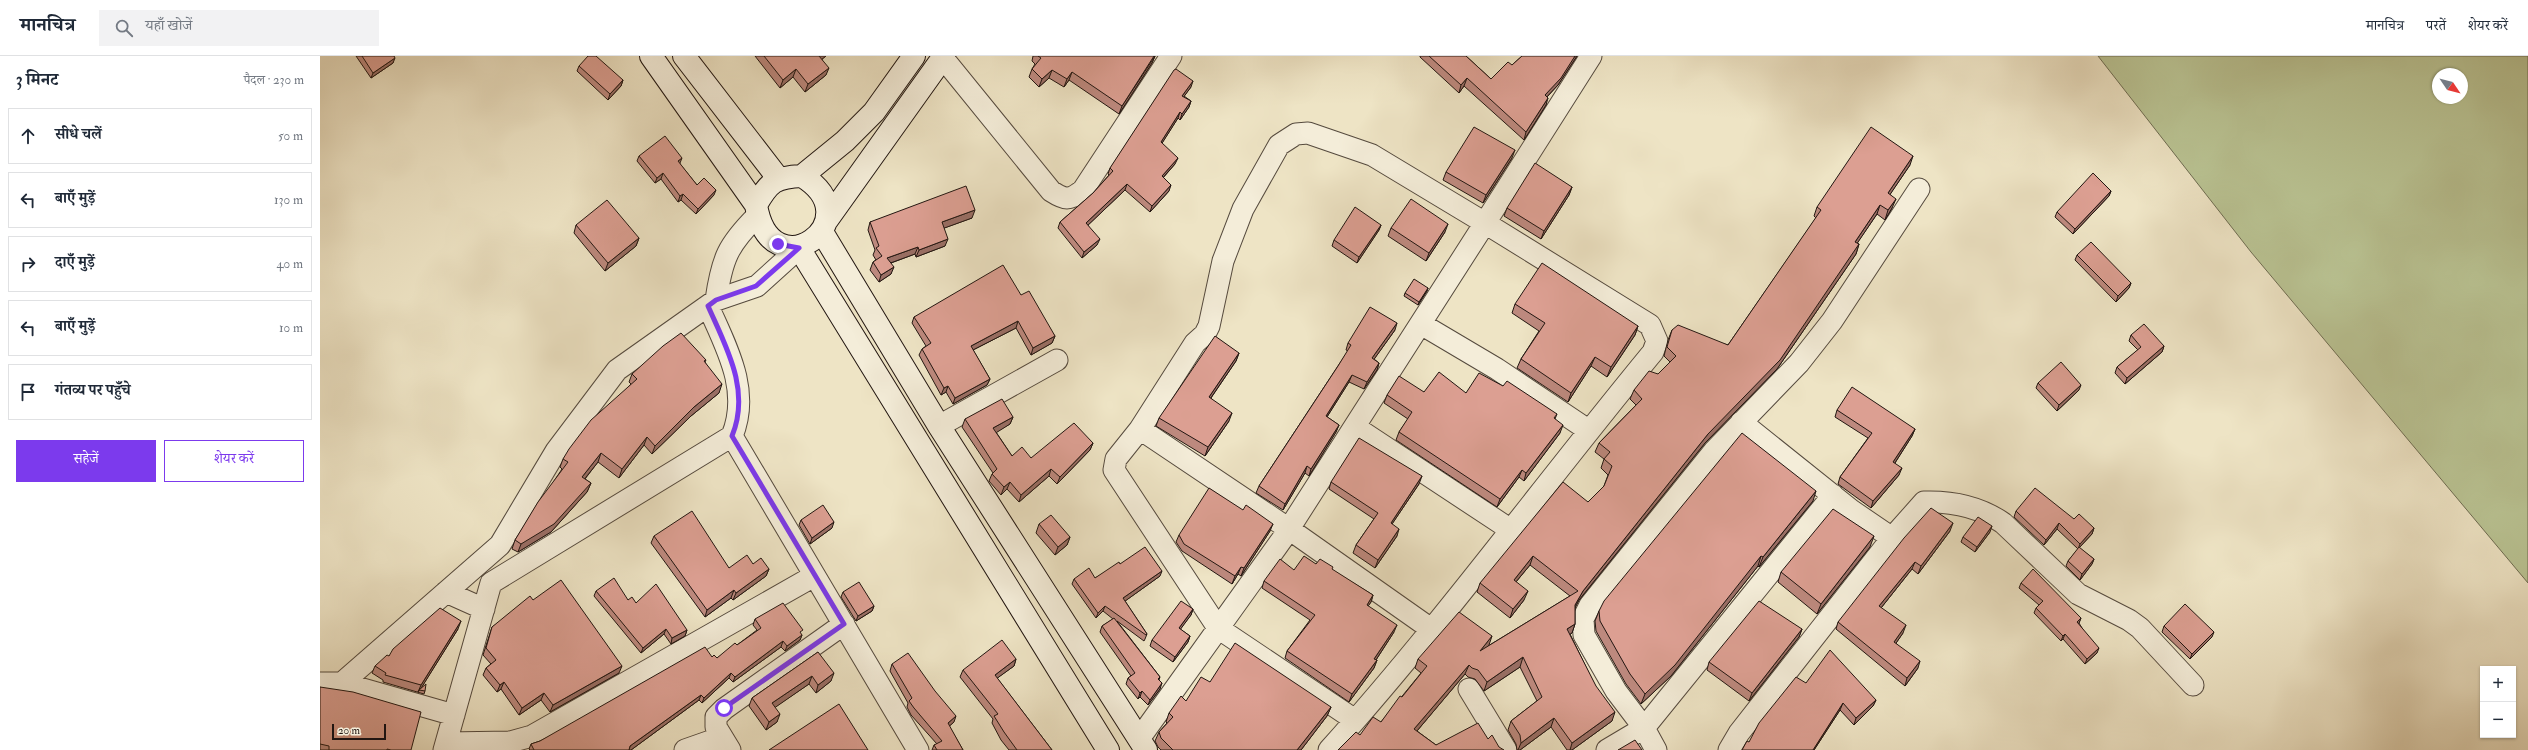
<!DOCTYPE html>
<html lang="hi">
<meta charset="utf-8">
<style>
:root{--surface:#fff;--page:#f2f2f3;--text:#1f2937;--muted:#747a83;--line:#e0e1e3;--accent:#7c3aed}
body{margin:0;font-family:"IM FELL Double Pica","Noto Serif Devanagari",serif;background:var(--page);color:var(--text)}
.controls{position:absolute;right:12px;bottom:12px;display:grid;overflow:hidden;border-radius:0px;box-shadow:0 1px 3px #0004}
.controls button{width:36px;height:36px;display:grid;place-items:center;padding:0;border:0;border-bottom:1px solid var(--line);background:var(--surface);color:var(--text);font:20px sans-serif}
.compass{position:absolute;left:2112px;top:12px;width:36px;height:36px;border-radius:50%;background:var(--surface);box-shadow:0 1px 3px #0004;rotate:125deg}
.scale{position:absolute;left:12px;bottom:10px;width:54px;box-sizing:border-box;padding-left:4px;border:2px solid #221611;border-top:0;font-size:11px;line-height:14px;white-space:nowrap;color:#221611;-webkit-text-stroke:3px #f4edd9;paint-order:stroke}
.stop{position:absolute;width:12px;height:12px;margin:-9px;border:3px solid #7c3aed;border-radius:50%;background:#fff}
.stop.end{background:#7c3aed;border-color:#fff;box-shadow:0 1px 4px #0008}
.list{margin:0;padding:0;list-style:none}
h2{display:flex;justify-content:space-between;align-items:center;height:52px;margin:0;padding:0 16px;font-size:17px}
h2 small{font-size:13px;font-weight:400;color:var(--muted)}
.list li{display:grid;grid-template-columns:26px 1fr auto;gap:12px;align-items:center;box-sizing:border-box;height:56px;margin:0 8px 8px;padding:0 8px;border:1px solid var(--line);border-radius:0px}
.list b{display:block;font-size:15px;white-space:nowrap}
.list em{font-size:13px;font-style:normal;color:var(--muted)}
.actions{display:flex;gap:8px;padding:12px 16px}
.actions a{flex:1;padding:9px 0;border:1px solid var(--accent);border-radius:0px;text-align:center;font-size:14px;color:var(--accent)}
.actions .main{background:var(--accent);color:#fff}
.icon{flex:none;width:22px;height:22px;fill:none;stroke:currentColor;stroke-width:2;stroke-linecap:round;stroke-linejoin:round}
.map{position:relative;flex:none;width:2208px;height:694px;overflow:hidden}
header{display:flex;align-items:center;gap:24px;box-sizing:border-box;height:56px;padding:0 20px;background:var(--surface);border-bottom:1px solid var(--line)}
header strong{font-size:19px}
nav{display:flex;gap:22px;margin-inline-start:auto;font-size:14px}
.search{width:280px;height:36px;background:var(--page);display:flex;align-items:center;gap:10px;box-sizing:border-box;padding:0 14px;border-radius:0px;color:var(--muted);font-size:15px}
main{display:flex}
aside{flex:1;background:var(--surface)}
.map>svg:first-child{display:block}
</style>
<header>
<strong>मानचित्र</strong>
<div class="search"><svg class="icon" aria-label="search" viewBox="0 0 24 24"><circle cx="10" cy="10" r="6"/><path d="M15 15l6 6"/></svg>यहाँ खोजें</div>
<nav><a>मानचित्र</a><a>परतें</a><a>शेयर करें</a></nav>
</header>
<main>
<aside>
<h2>3 मिनट<small>पैदल · 230 m</small></h2>
<ul class="list">
<li><svg class="icon" aria-label="ahead" viewBox="0 0 24 24"><path d="M12 20V5M6 11l6-6 6 6"/></svg><div><b>सीधे चलें</b></div><em>50 m</em></li>
<li><svg class="icon" aria-label="left" viewBox="0 0 24 24"><path d="M17 20v-9H6M10 6l-5 5 5 5"/></svg><div><b>बाएँ मुड़ें</b></div><em>130 m</em></li>
<li><svg class="icon" aria-label="right" viewBox="0 0 24 24"><path d="M7 20v-9h11M14 6l5 5-5 5"/></svg><div><b>दाएँ मुड़ें</b></div><em>40 m</em></li>
<li><svg class="icon" aria-label="left" viewBox="0 0 24 24"><path d="M17 20v-9H6M10 6l-5 5 5 5"/></svg><div><b>बाएँ मुड़ें</b></div><em>10 m</em></li>
<li><svg class="icon" aria-label="arrive" viewBox="0 0 24 24"><path d="M6 21V4h12l-3 4 3 4H6"/></svg><div><b>गंतव्य पर पहुँचे</b></div></li>
</ul>
<div class="actions"><a class="main">सहेजें</a><a>शेयर करें</a></div>
</aside>
<div class="map">
<svg width="2208" height="694" viewBox="0 0 2208 694">
<rect width="100%" height="100%" fill="#eee4c5"/>
<filter id="stains"><feTurbulence type="fractalNoise" baseFrequency=".005" numOctaves="4"/><feColorMatrix values="0 0 0 0 .2 0 0 0 0 .09 0 0 0 0 .02 0 0 0 .5 -.17"/></filter>
<radialGradient id="worn" r=".72"><stop offset=".6" stop-color="#630" stop-opacity="0"/><stop offset="1" stop-color="#630" stop-opacity=".3"/></radialGradient>
<!-- green -->
<path fill="#bac494" stroke="#6e6d52" fill-rule="evenodd" d="M1778,0H2208V527L1931,196ZM2118,18H2142V42H2118Z"/>
<g fill="none" stroke-linecap="round" stroke-linejoin="round">
<defs>
<path id="street" d="M623,2L731,135C745,144 749,145 763,134L851,0
M396,244C402,202 408,189 437,160
M388,250C406,291 431,334 412,380L598,694
M1101,268L1177,313L1268,374
M1421,366L1531,454L1572,482L1604,446C1633,445 1660,451 1683,467L1758,538L1809,564L1820,572L1873,629
M619,370L737,304
M1035,371L1191,474
M820,373L875,287L885,278L889,270L903,205L923,153L959,89L976,78L988,77L1052,99L1165,167L1271,0
M126,536L164,553
M0,627H22L180,489L236,395L297,314L396,244L437,230L479,192
M22,627L134,659
M1149,633L1186,694
M1035,664L898,572L794,414L796,403L820,373L969,473L1111,573
M819,683L963,482L1165,167L1330,269L1337,285L1333,296C1224,428 1123,567 1009,694
M127,687L190,686L212,680L494,520
M124,694L171,527L412,380
M365,694L402,681
M410,694L396,671V661L404,653L524,568
M1287,694L1324,672L1296,635L1264,579L1263,563L1270,549L1394,395L1479,307L1512,265L1599,133
M1336,694L1324,672L1513,439
M1409,694L1419,677L1572,482"/>
<path id="secondary" d="M331,0L436,149
M364,0L458,122
M482,120C554,164 451,238 436,149C449,126 455,121 482,120Z
M482,120L525,85L554,56L594,0
M507,164L624,0
M502,176L619,370L826,694
M479,192L788,694"/>
</defs>
<!-- street casing -->
<use href="#street" stroke="#554a3e" stroke-width="23"/>
<!-- secondary casing -->
<use href="#secondary" stroke="#221611" stroke-width="24"/>
<!-- street -->
<use href="#street" stroke="#f4edd9" stroke-width="21"/>
<!-- secondary -->
<use href="#secondary" stroke="#f4edd9" stroke-width="22"/>
</g>
<!-- wall -->
<path fill="#bd897e" stroke="#221611" d="M36,0H74L73,7L51,22Z
M435,0H506L502,3L506,19L485,36L473,21L460,32Z
M713,0H835L832,7L799,58L749,24L744,31L729,22L719,31L709,21L712,13L715,8L712,5Z
M1100,0H1146L1171,23L1192,9L1202,0H1257L1238,29L1227,41L1226,49L1204,84L1144,30L1139,37L1100,1Z
M259,10L303,24L301,30L288,44L257,15Z
M871,31L864,40L871,45L869,51L860,64L858,62L842,87L855,108L843,122L849,135L830,156L805,134L768,169L777,189L762,202L738,172L740,166L773,137L789,119L788,118L790,112Z
M319,100L360,107V108L377,129L394,139L376,158L361,144L358,146L341,123L335,127L317,105Z
M1192,102L1163,147L1123,124L1126,116Z
M1590,109L1570,138L1572,152L1565,164L1557,158L1537,187L1539,188L1536,198L1457,313L1385,387L1259,544L1255,551V568L1252,577L1250,578L1292,665L1252,694H1247L1231,671L1200,694H1197L1196,688L1188,674L1191,665L1217,645L1200,611L1164,635L1155,623L1148,621L1145,618L1097,675L1116,689L1168,683L1179,691L1018,694L1040,679L1061,666L1101,617L1095,612L1098,603L1169,589L1168,590L1250,540L1210,509L1196,526L1204,544L1190,562L1157,536L1160,527L1268,446L1284,430L1288,419L1281,412L1284,403L1275,396L1279,387L1316,349L1310,343L1314,334L1338,318L1350,306L1344,300L1348,284L1352,274L1408,289L1496,162L1494,160L1497,151Z
M1252,131L1249,139L1221,183L1184,160L1187,152Z
M1791,135L1789,140L1753,178L1735,161L1737,156Z
M652,162L624,172L625,190L596,201L595,198L571,207V218L559,226L550,214L553,206L556,204L553,199L555,194L548,174L550,166Z
M256,169L319,182L316,190L285,215L254,177Z
M1061,169L1059,174L1037,207L1012,190L1014,184Z
M1071,172L1125,176L1106,205L1068,180Z
M1757,199L1811,227L1809,232L1796,246L1755,204Z
M1108,232L1107,235L1098,249L1084,240L1085,237Z
M701,239L735,280L732,287L711,299L696,272L653,294L670,323L667,329L633,348L626,336L621,339L599,299L602,293L606,290L592,267L594,261Z
M1195,248L1318,270L1315,279L1287,321L1271,310L1248,346L1197,312L1201,303L1219,275L1192,257Z
M1075,274L1054,303L1059,307L1057,314L1044,333L1029,326L1007,361L1019,369L1016,376L989,420L985,417L963,454L936,437L939,430L1018,310L1028,295L1026,294L1028,287Z
M1811,279L1844,290L1842,296L1805,328L1795,317L1797,311L1818,294L1809,285Z
M919,297L916,305L891,342L909,365L885,400L836,370L839,362Z
M386,304L385,306L399,337L371,360L332,398L324,389L299,422L278,406L265,423L271,427L267,436L231,476L198,496L192,493L195,484L242,413L240,411L243,403L311,328L309,326L312,318Z
M1718,327L1759,334L1737,355L1716,332Z
M1104,336L1146,337L1237,358L1235,363L1240,377L1204,425L1199,421L1177,451L1076,384L1079,376L1088,363L1064,347L1067,339Z
M1517,354L1595,373L1592,380L1575,407L1579,419L1551,452L1518,428L1520,421L1548,382L1515,361Z
M693,361L690,368L676,376L692,400L711,402L773,387L770,394L737,428L729,420L699,446L687,433L681,439L669,425L672,418L673,417L642,371L645,363Z
M1011,426L1099,428L1072,468L1077,480L1055,512L1033,497L1036,489L1054,463L1009,433Z
M1493,445L1439,511L1438,510L1351,620L1321,648L1306,628L1276,575L1275,565L1279,555Z
M1696,455L1754,463L1774,472L1772,478L1759,492L1774,503L1772,508L1760,524L1746,510L1748,505L1758,493L1737,473L1724,489L1694,461Z
M481,464L512,472L490,488L479,469Z
M719,468L750,481L747,489L735,499L716,477Z
M950,475L921,520L918,518L912,528L862,495L856,486L859,479Z
M1630,475L1598,518L1592,513L1561,552L1583,577L1576,587L1598,612L1585,630L1516,573L1518,566Z
M1670,476L1655,496L1641,486L1643,481Z
M334,480L409,512L433,508L449,513L446,520L413,544L411,542L385,561L331,487Z
M1550,491L1497,558L1458,526L1461,516Z
M800,508L840,520L805,545L827,578L825,583L824,585L797,565L840,621L839,624L840,633L828,649L820,641L818,643L806,628L808,622L811,620L780,576L782,570L793,563L783,555L776,562L752,528L754,523L775,522Z
M996,508L1012,514L1053,539L1051,546L1048,550L1074,576L1056,604H1057L1054,612L1029,646L965,602L967,595L990,564L942,532L944,525L974,514Z
M1701,527L1761,562L1759,567L1777,597L1765,608L1743,583L1741,585L1714,557L1716,552L1719,549L1699,532Z
M276,535L308,544L316,547L367,574L365,580L351,588L344,578L321,597L274,540Z
M523,536L554,550L552,555L536,565L521,541Z
M213,544L299,617L230,656L221,644L199,659L181,633L177,636L163,619L166,612L171,608L163,599L172,571Z
M873,553L871,559L860,573L870,580L868,586L853,606L830,590L832,584Z
M435,563L481,578L482,579L480,584L465,595L461,591L413,626L409,622L382,647L379,644L311,694H210L209,693L211,688L220,685L392,601L397,602L417,589L437,574L433,569Z
M1844,570L1892,581L1870,603L1842,576Z
M138,573L101,632L105,635L104,638L63,626V624L52,617L55,610L69,600Z
M1482,573L1479,581L1429,645L1387,614L1389,606Z
M498,596L511,625L496,637L489,628L455,651L457,666L446,674L429,650L432,642Z
M696,603L694,610L677,622L732,694H689L681,684L672,667L673,663L640,621L643,614Z
M572,608L634,666L629,670L643,694H612L614,689L617,688L591,659L587,651L588,647L570,615Z
M890,626L1011,651L1007,660L981,694H841L838,691L835,685L839,676L847,667L846,666L849,657L866,645Z
M1486,627L1556,644L1553,650L1534,669L1520,654L1494,694H1422Z
M0,631L91,694H0Z"/>
<!-- shaded-wall -->
<path fill="#9a6f66" stroke="#221611" d="M499,0H506L496,8Z
M835,0L832,7L799,58L802,50Z
M1255,0H1257L1238,29L1222,46L1225,39Z
M75,2L73,7L51,22L53,17Z
M509,12L506,19L485,36L488,28Z
M476,13L473,21L460,32L463,24Z
M732,14L729,22L719,31L722,23Z
M752,16L749,24L744,31L747,23Z
M1147,22L1144,30L1139,37L1141,29Z
M303,24L301,30L288,44L290,38Z
M873,25L871,31L860,46L862,40Z
M1228,42L1226,49L1204,84L1206,76Z
M871,45L869,51L860,64L862,58Z
M860,56L858,62L839,92L841,86Z
M1195,94L1192,102L1163,147L1166,139Z
M1593,100L1590,109L1565,146L1568,137Z
M362,102L360,107L356,111L358,105Z
M858,102L855,108L839,126L842,120Z
M343,117L341,123L335,127L337,122Z
M807,128L805,134L764,173L766,167Z
M851,129L849,135L830,156L832,150Z
M1252,131L1249,139L1221,183L1224,175Z
M396,134L394,139L376,158L378,153Z
M1791,135L1789,140L1753,178L1755,173Z
M363,138L361,144L358,146L360,140Z
M1576,143L1572,152L1565,164L1568,154Z
M1560,149L1557,158L1532,195L1535,186Z
M655,154L652,162L619,174L622,166Z
M1128,168L1125,176L1106,205L1109,197Z
M1061,169L1059,174L1037,207L1039,201Z
M319,182L316,190L285,215L288,207Z
M628,183L625,190L596,201L599,194Z
M780,183L777,189L762,202L764,196Z
M1539,188L1536,198L1457,313L1385,387L1259,544L1252,558L1255,549L1263,535Z
M598,191L595,198L565,209L567,202Z
M574,211L571,218L559,226L561,219Z
M1811,227L1809,232L1796,246L1798,240Z
M1108,232L1107,235L1098,249L1099,246Z
M698,265L696,272L649,296L651,290Z
M1077,267L1075,274L1050,309L1052,302Z
M1318,270L1315,279L1287,321L1291,311Z
M735,280L732,287L711,299L713,292Z
M1844,290L1842,296L1805,328L1807,322Z
M919,297L916,305L886,349L889,341Z
M1275,301L1271,310L1248,346L1251,337Z
M1059,307L1057,314L1044,333L1047,326Z
M1032,319L1029,326L1003,367L1006,360Z
M670,323L667,329L633,348L635,342Z
M402,328L399,337L371,360L332,398L335,390L374,351Z
M1761,329L1759,334L1737,355L1739,349Z
M628,330L626,336L621,339L624,332Z
M912,357L909,365L885,400L888,391Z
M693,361L690,368L671,380L673,372Z
M1019,369L1016,376L989,420L991,413Z
M1243,369L1240,377L1204,425L1206,417Z
M1595,373L1592,380L1571,413L1573,406Z
M327,381L324,389L299,422L302,413Z
M773,387L770,394L737,428L740,421Z
M281,397L278,406L259,430L262,421Z
M987,410L985,417L963,454L965,448Z
M1582,412L1579,419L1551,452L1553,445Z
M731,413L729,420L699,446L701,439Z
M1202,414L1199,421L1177,451L1180,443Z
M1102,420L1099,428L1068,474L1071,467Z
M690,426L687,433L681,439L684,431Z
M271,427L267,436L231,476L198,496L201,488Z
M1496,435L1493,445L1439,511L1443,501Z
M514,466L512,472L490,488L492,482Z
M1633,467L1630,475L1598,518L1601,510Z
M1739,467L1737,473L1724,489L1726,484Z
M953,468L950,475L921,520L924,512Z
M1672,470L1670,476L1655,496L1657,491Z
M1774,472L1772,478L1758,493L1760,488Z
M1079,473L1077,480L1055,512L1058,504Z
M1554,480L1550,491L1497,558L1501,548Z
M750,481L747,489L735,499L738,491Z
M1213,500L1210,509L1190,533L1194,524Z
M1441,500L1438,510L1351,620L1321,648L1325,638Z
M1774,503L1772,508L1760,524L1762,518Z
M1595,506L1592,513L1557,557L1559,550Z
M921,511L918,518L912,528L915,520Z
M449,513L446,520L413,544L416,537Z
M842,515L840,520L801,548L803,542Z
M414,534L411,542L385,561L387,554Z
M1208,535L1204,544L1190,562L1193,553Z
M1053,539L1051,546L1044,556L1047,549Z
M554,550L552,555L536,565L538,560Z
M785,550L783,555L776,562L778,557Z
M873,553L871,559L857,578L859,572Z
M1761,562L1759,567L1755,571L1757,566Z
M141,565L138,573L100,634H99L98,636L101,629Z
M1255,568L1252,577L1244,582L1247,573Z
M1077,569L1074,576L1052,610L1054,603Z
M1586,569L1583,577L1572,593L1574,586Z
M346,573L344,578L321,597L323,592Z
M1482,573L1479,581L1429,645L1432,637Z
M367,574L365,580L351,588L352,582Z
M1894,576L1892,581L1870,603L1872,598Z
M1745,578L1743,583L1741,585L1743,580Z
M482,579L480,584L465,595L467,590Z
M870,580L868,586L853,606L855,601Z
M1172,580L1169,589L1156,604L1160,595Z
M463,585L461,591L413,626L415,621Z
M1779,592L1777,597L1765,608L1767,603Z
M1203,601L1200,611L1164,635L1167,626Z
M696,603L694,610L672,626L675,619Z
M1057,604L1054,612L1029,646L1032,638Z
M1600,605L1598,612L1585,630L1587,622Z
M1149,609L1145,618L1091,682L1094,673Z
M302,610L299,617L230,656L233,649Z
M411,617L409,622L382,647L384,642Z
M514,617L511,625L496,637L498,629Z
M492,620L489,628L450,655L452,647Z
M184,626L181,633L177,636L180,629Z
M842,627L840,633L828,649L830,644Z
M822,635L820,641L818,643L820,637Z
M224,637L221,644L199,659L202,652Z
M381,639L379,644L311,694H309L310,690Z
M1556,644L1553,650L1534,669L1536,662Z
M1523,647L1520,654L1494,694H1493Z
M1011,651L1007,660L981,694H977Z
M1295,656L1292,665L1252,694H1250L1252,687Z
M460,658L457,666L446,674L449,666Z
M636,660L634,666L625,674L628,667Z
M1234,662L1231,671L1200,694H1198L1201,687Z"/>
<!-- building -->
<path fill="#dc9f92" stroke="#221611" d="M42,0H74L75,2L53,17Z
M268,0H276L303,24L290,38L259,10Z
M444,0H499L509,12L488,28L476,13L463,24Z
M718,0H834L802,50L752,16L747,23L732,14L722,23L712,13L721,2Z
M1109,0H1146L1171,23L1188,6L1192,9L1202,0H1255L1241,22L1225,39L1228,42L1206,76L1147,22L1141,29Z
M856,13L873,25L862,40L871,45L862,58L860,56L841,86L858,102L842,120L851,129L832,150L807,128L766,167L780,183L764,196L740,166L773,137L793,115L790,112L854,14Z
M1154,71L1195,94L1166,139L1126,116Z
M1551,71L1593,100L1568,137L1576,143L1568,154L1560,149L1535,186L1539,188L1460,304L1388,378L1263,535L1255,549V568L1247,573L1276,630L1295,656L1252,687L1234,662L1201,687L1200,679L1191,665L1222,641L1203,601L1167,626L1158,614L1152,612L1149,609L1094,673L1116,689L1158,667L1168,683L1172,679L1179,691L1184,694H1018L1036,676L1040,679L1053,661L1061,666L1080,640L1082,641L1107,610L1098,603L1139,556L1172,580L1160,595L1258,535L1213,500L1194,524L1208,535L1193,553L1160,527L1243,426L1268,446L1284,430L1292,410L1284,403L1290,396L1279,387L1322,343L1314,334L1329,315L1338,318L1356,300L1347,291L1352,274L1358,269L1408,289L1501,154L1497,151Z
M345,80L362,102L358,105L377,129L384,122L396,134L378,153L363,138L360,140L343,117L337,122L319,100Z
M1215,107L1252,131L1224,175L1187,152Z
M1773,117L1791,135L1755,173L1737,156Z
M646,130L655,154L622,166L628,183L599,194L598,191L567,202L574,211L561,219L553,206L562,200L556,192L559,190L550,166Z
M1091,143L1128,168L1109,197L1071,172Z
M287,144L319,182L288,207L256,169Z
M1035,151L1061,169L1039,201L1014,184Z
M1771,186L1811,227L1798,240L1757,199Z
M1222,207L1318,270L1291,311L1275,301L1251,337L1201,303L1225,267L1195,248Z
M683,209L701,239L709,235L735,280L713,292L698,265L651,290L670,323L635,342L628,330L624,332L602,293L611,287L594,261Z
M1094,223L1108,232L1099,246L1085,237Z
M1050,251L1077,267L1052,302L1059,307L1047,326L1032,319L1006,360L1019,369L991,413L987,410L965,448L939,430L1018,310L1031,289L1028,287Z
M1824,268L1844,290L1807,322L1797,311L1821,291L1811,279Z
M361,277L386,304L384,305L402,328L374,351L335,390L327,381L302,413L281,397L262,421L271,427L234,468L201,488L195,484L218,446L248,406L243,403L249,393L271,364L317,323L312,318L343,290Z
M895,280L919,297L889,341L912,357L888,391L839,362Z
M1741,306L1761,329L1739,349L1718,327Z
M1119,316L1146,337L1159,317L1183,330L1187,325L1237,358L1234,362L1243,369L1206,417L1202,414L1180,443L1079,376L1092,356L1067,339L1079,320L1104,336Z
M1532,331L1595,373L1573,406L1582,412L1553,445L1520,421L1552,377L1517,354Z
M682,343L693,361L673,372L692,400L702,391L711,402L754,367L773,387L740,421L731,413L701,439L690,426L684,431L672,418L677,413L645,363Z
M1422,377L1496,435L1443,501L1441,500L1355,609L1325,638L1310,618L1280,565L1279,555L1284,545Z
M1039,382L1102,420L1071,467L1079,473L1058,504L1036,489L1058,457L1011,426Z
M889,432L923,454L926,449L953,468L924,512L921,511L915,520L864,488L859,479Z
M1715,432L1754,463L1759,458L1774,472L1760,488L1739,467L1726,484L1696,455Z
M503,449L514,466L492,482L481,464Z
M1611,452L1633,467L1601,510L1595,506L1559,550L1586,569L1574,586L1600,605L1587,622L1518,566L1584,482Z
M1513,453L1554,480L1501,548L1461,516Z
M372,455L409,512L427,499L433,508L441,502L449,513L416,537L414,534L387,554L334,480Z
M731,459L750,481L738,491L719,468Z
M1658,461L1672,470L1657,491L1643,481Z
M825,491L842,515L803,542L827,578L826,579L785,550L778,557L754,523L769,512L775,522L799,506L800,508Z
M1759,491L1774,503L1762,518L1748,505Z
M984,500L996,508L1000,503L1013,511L1012,513L1053,539L1047,549L1077,569L1054,603L1057,604L1032,638L967,595L995,559L944,525L960,503L974,514Z
M1713,513L1761,562L1757,566L1779,592L1767,603L1745,578L1743,580L1716,552L1723,545L1701,527Z
M294,522L308,544L312,541L316,547L336,528L367,574L352,582L346,573L323,592L276,535Z
M241,524L302,610L233,649L224,637L202,652L184,626L180,629L166,612L176,604L166,592L172,571L210,540L213,544Z
M539,526L554,550L538,560L523,536Z
M861,545L873,553L859,572L870,580L855,601L832,584Z
M1439,545L1482,573L1432,637L1389,606Z
M463,547L483,574L480,576L482,579L467,590L463,585L415,621L411,617L384,642L381,639L310,690L309,694H214L211,688L220,685L385,591L392,601L394,599L397,602L415,587L417,589L441,572L435,563Z
M1865,548L1894,576L1872,598L1844,570Z
M120,552L141,565L101,629L65,619L66,617L55,610L67,599L69,600L73,593Z
M794,562L840,621L838,623L842,627L830,644L822,635L820,637L808,622L815,617L782,570Z
M682,584L696,603L675,619L732,694H697L684,676L674,660L678,658L643,614Z
M915,587L1011,651L977,694H853L841,682L839,676L853,661L849,657L861,640L866,645L881,621L890,626Z
M1510,594L1556,644L1536,662L1523,647L1493,694H1422L1427,685L1429,686L1439,667L1476,621L1486,627Z
M498,596L514,617L498,629L492,620L452,647L460,658L449,666L432,642Z
M588,597L615,635L636,660L628,667L643,694H617L614,689L622,685L594,652L589,645L592,642L572,608Z
M106,628L105,635L99,634Z
M0,631L33,636L101,656L91,694H71L67,693V694H9V690L0,688Z
M519,648L548,694H449Z
M1315,684L1322,694H1298Z"/>
<g fill="none" stroke-linecap="round" stroke-linejoin="round">
<!-- route -->
<path stroke="#7c3aed" stroke-width="5" d="M404,652L524,568L412,380C431,334 406,291 388,250L396,244L436,230L479,192L458,188"/>
</g>
<rect width="100%" height="100%" filter="url(#stains)"/>
<rect width="100%" height="100%" fill="url(#worn)"/>
</svg>
<div class="controls">
<button>+</button>
<button>−</button>
</div>
<svg class="compass" viewBox="-18 -18 36 36"><path d="M0-13l5 13h-10z" fill="#e53935"/><path d="M0 13l5-13h-10z" fill="#747a83"/></svg>
<div class="scale">20 m</div>
<div class="stop" style="left:404px;top:652px"></div>
<div class="stop end" style="left:458px;top:188px"></div>
</div>
</main>
